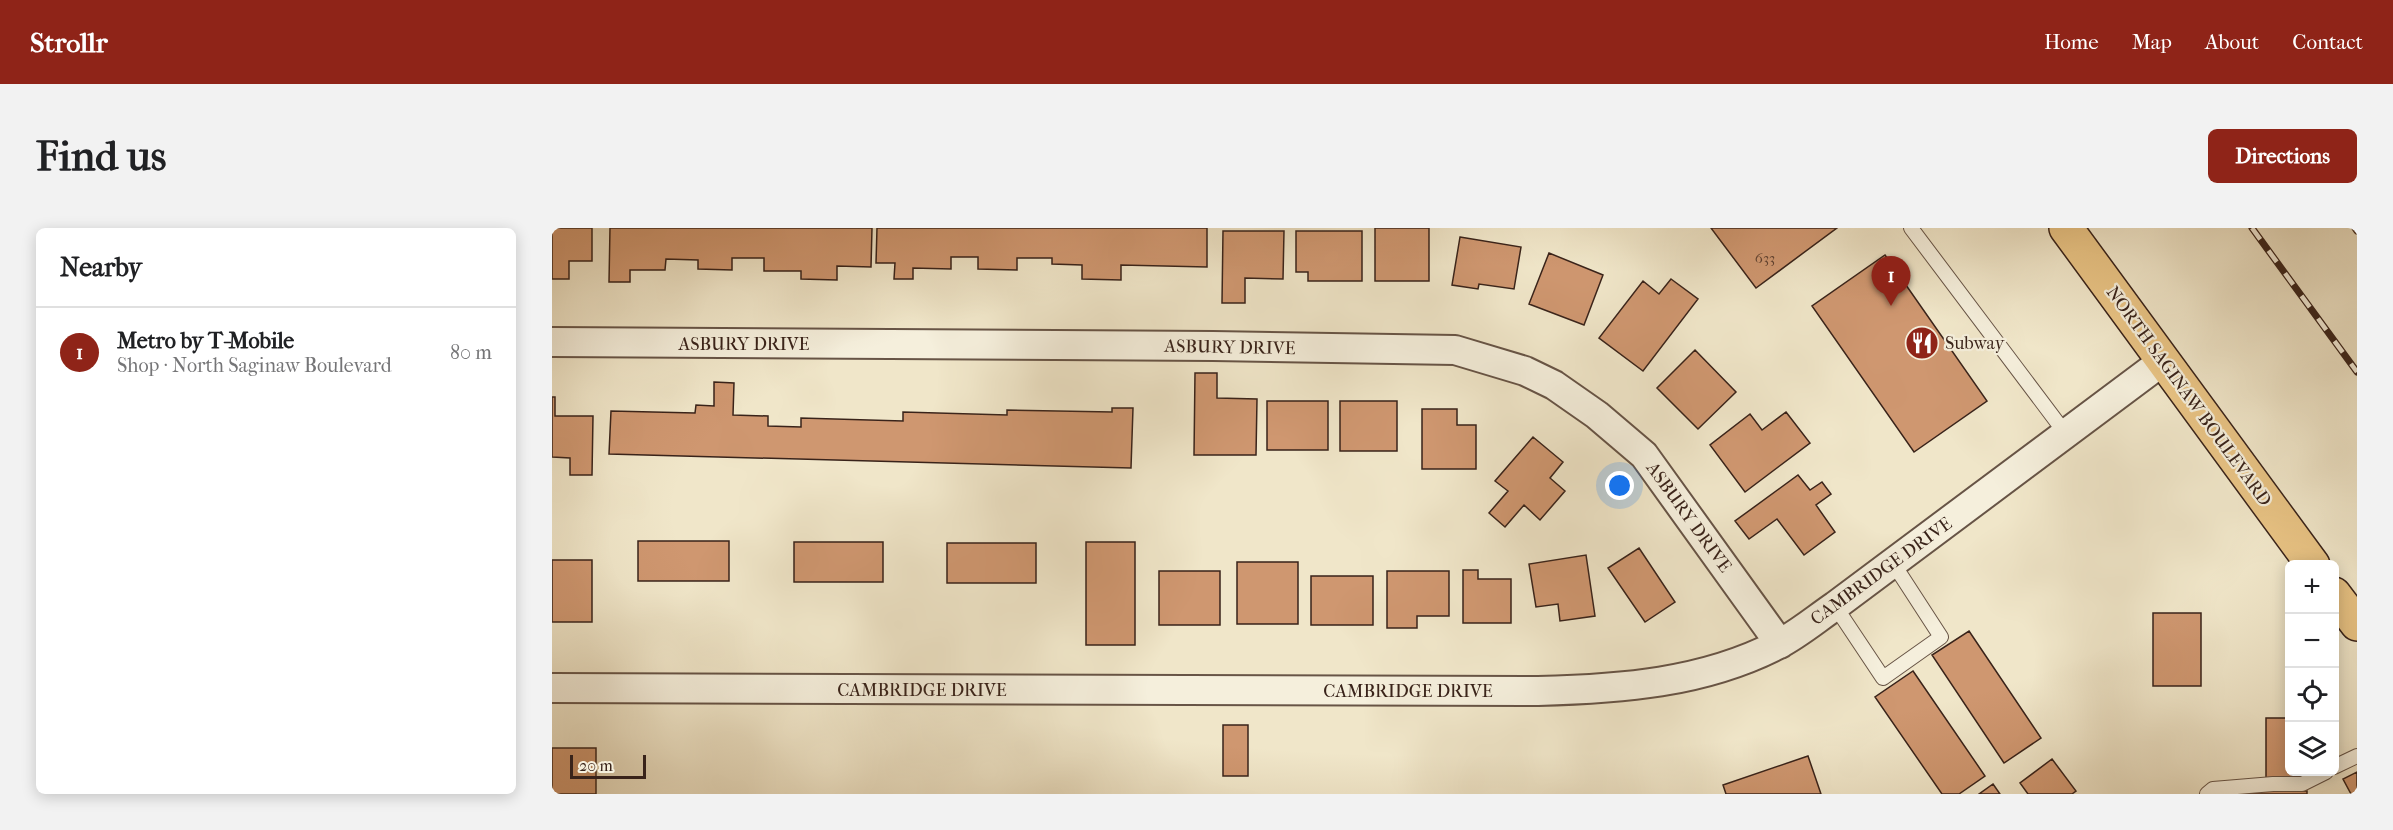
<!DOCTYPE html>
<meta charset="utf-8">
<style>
:root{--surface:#fff;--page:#f2f2f2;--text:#202124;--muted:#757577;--line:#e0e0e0;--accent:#8f2418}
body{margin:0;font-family:"IM FELL French Canon",serif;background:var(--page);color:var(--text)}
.controls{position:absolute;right:18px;bottom:18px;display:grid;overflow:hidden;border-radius:9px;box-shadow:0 3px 15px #0003}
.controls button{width:54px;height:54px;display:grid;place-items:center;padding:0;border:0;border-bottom:2px solid var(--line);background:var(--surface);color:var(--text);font:30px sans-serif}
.scale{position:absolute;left:18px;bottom:15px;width:76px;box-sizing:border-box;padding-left:6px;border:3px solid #39231a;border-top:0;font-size:16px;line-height:21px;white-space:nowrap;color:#39231a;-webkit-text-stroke:4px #f5efdc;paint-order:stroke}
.you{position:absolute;left:1068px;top:258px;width:21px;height:21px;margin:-15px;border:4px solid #fff;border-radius:50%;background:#1a73e8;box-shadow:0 0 0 9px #1a73e833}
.badge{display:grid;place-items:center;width:39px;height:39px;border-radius:50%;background:var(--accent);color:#fff;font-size:20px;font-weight:700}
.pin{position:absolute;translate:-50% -50px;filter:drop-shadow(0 2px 3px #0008)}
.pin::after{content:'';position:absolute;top:32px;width:21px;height:18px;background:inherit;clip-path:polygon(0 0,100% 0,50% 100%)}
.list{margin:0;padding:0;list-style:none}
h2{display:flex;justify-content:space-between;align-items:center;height:78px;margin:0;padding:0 24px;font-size:26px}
h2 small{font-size:20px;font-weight:400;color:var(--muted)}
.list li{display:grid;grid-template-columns:39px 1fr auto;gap:18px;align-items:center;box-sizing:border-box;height:90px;padding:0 24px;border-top:2px solid var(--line)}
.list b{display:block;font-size:22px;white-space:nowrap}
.list p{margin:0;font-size:20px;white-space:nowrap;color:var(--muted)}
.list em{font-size:20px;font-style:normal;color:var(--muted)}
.icon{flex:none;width:33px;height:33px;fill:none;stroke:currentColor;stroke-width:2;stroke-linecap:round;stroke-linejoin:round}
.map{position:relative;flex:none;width:1805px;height:566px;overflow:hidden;border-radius:9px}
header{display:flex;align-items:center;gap:36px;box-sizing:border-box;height:84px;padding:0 30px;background:var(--accent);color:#fff}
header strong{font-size:28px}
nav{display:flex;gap:33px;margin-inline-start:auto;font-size:21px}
.intro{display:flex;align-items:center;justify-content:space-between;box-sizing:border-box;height:144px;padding:0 36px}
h1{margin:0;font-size:42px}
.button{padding:15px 27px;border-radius:9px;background:var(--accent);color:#fff;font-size:21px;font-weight:700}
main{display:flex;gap:36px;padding:0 36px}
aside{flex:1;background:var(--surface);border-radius:9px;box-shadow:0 3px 15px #0003}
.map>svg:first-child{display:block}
</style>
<header>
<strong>Strollr</strong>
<nav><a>Home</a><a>Map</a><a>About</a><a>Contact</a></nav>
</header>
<div class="intro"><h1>Find us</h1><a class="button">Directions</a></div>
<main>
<aside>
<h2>Nearby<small></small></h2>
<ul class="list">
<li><span class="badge">1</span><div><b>Metro by T-Mobile</b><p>Shop · North Saginaw Boulevard</p></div><em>80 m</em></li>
</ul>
</aside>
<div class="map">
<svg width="1805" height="566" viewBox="0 0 1805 566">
<rect width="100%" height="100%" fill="#f0e6c9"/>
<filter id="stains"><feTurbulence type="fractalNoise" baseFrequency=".00333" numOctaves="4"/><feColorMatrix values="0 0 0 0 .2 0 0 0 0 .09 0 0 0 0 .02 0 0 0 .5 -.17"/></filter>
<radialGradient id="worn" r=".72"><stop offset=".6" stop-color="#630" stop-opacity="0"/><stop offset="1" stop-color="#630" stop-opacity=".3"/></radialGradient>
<!-- building -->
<path fill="#cf9770" stroke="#39231a" stroke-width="1.5" d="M0,0H40V33H17V51H0Z
M58,0H320L319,39L285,38V52L249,51V43H212V30H180V42L146,41V32L114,31L113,42H78V54H57Z
M325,0H655V39L569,37V52L530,51V37L500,36V30H465V42L426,41V29H399V41L361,40V51H342L343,35H324Z
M823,0H877V53H823Z
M1159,0H1285L1204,60Z
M671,3H732L731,51L693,50V75H670Z
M744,3H810V53H756V44H744Z
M908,9L969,19L962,61L927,56L926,61L900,57Z
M997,25L1051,47L1032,97L977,76Z
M1333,27L1435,173L1362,224L1260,78Z
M1119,51L1146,71L1091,143L1047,110L1091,53L1107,66Z
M1143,122L1184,164L1146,201L1105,160Z
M643,145H665V170L705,171L704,227H642Z
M162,154L182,155L181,187L216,188V198L249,199V190L351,193V184L455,187V182L560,184V180H581L579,240L57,226L59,183L143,185L144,177L162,178Z
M0,169H3V188H41L40,247H18V230L0,229Z
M715,173H776V222H715Z
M788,173H845V223H788Z
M870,181H905V197H924V241H870Z
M1234,184L1258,215L1193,264L1158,217L1198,186L1210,202Z
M981,209L1011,234L998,250L1013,263L988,292L972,277L953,299L937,285L956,263L943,253Z
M1246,247L1258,262L1270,254L1279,266L1264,277L1283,304L1252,327L1225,291L1197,311L1183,293Z
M86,313H177V353H86Z
M242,314H331V354H242Z
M534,314H583V417H534Z
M395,315H484V355H395Z
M1087,320L1123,374L1093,394L1056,340Z
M1034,327L1043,388L1008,393L1006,376L984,379L977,336Z
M0,332H40V394H0Z
M685,334H746V396H685Z
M911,342H926V351H959V395H911Z
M607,343H668V397H607Z
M835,343H897V388H865V400H835Z
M759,348H821V397H759Z
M1601,385H1649V458H1601Z
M1417,403L1489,510L1452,535L1380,427Z
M1361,443L1433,548L1407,566H1390L1323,469Z
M1714,490H1738V544H1740V551H1714Z
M671,497H696V548H671Z
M0,520H44V566H0Z
M1256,528L1269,566H1174L1171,557Z
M1500,531L1524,563L1520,566H1476L1468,555Z
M1805,544V566H1799L1791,551Z
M1441,556L1448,566H1427Z
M1694,563H1755V566H1694Z"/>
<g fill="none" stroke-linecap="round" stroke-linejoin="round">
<defs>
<path id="service" d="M1359,0L1514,206
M1283,378L1331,450L1389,409L1341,335
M1782,539L1805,528
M1655,566L1661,561L1721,556H1750L1774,544"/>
<path id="minor" d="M0,114L661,118L903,122L973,143L1002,157L1045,187L1092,227L1228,416
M0,460L986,463C1068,461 1151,455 1225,417C1245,407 1264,391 1283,378L1611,133"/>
<path id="primary" d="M1514,0L1761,337
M1782,366L1805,396"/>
</defs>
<!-- service casing -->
<use href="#service" stroke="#675446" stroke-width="16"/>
<!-- minor casing -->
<use href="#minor" stroke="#675446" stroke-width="32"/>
<!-- primary casing -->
<use href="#primary" stroke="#39231a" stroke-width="36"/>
<!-- service -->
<use href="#service" stroke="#f5efdc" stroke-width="14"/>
<!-- minor -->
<use href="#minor" stroke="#f5efdc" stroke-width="28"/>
<!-- primary -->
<use href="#primary" stroke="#e8c384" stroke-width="33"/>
<defs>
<path id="rail" d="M1700,0L1805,144
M1803,0L1805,3"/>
</defs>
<!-- rail casing -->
<use href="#rail" stroke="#39231a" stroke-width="7"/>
<!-- rail -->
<use href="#rail" stroke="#f5efdc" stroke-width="4.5" stroke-dasharray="14" stroke-linecap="butt"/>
</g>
<!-- icons -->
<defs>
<symbol id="restaurant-disc" viewBox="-11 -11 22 22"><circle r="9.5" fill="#8f2418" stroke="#f5efdc"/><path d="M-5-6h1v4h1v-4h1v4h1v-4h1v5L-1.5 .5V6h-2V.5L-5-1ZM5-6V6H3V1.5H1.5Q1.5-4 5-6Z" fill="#fff"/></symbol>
</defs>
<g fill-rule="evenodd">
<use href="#restaurant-disc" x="1351" y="96" width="38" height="38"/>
</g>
<g text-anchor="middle" stroke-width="4.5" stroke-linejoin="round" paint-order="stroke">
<!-- number labels -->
<g font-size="15" fill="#5e4030">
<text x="1213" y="35">633</text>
</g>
<!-- poi labels -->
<g font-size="18" fill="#39231a" stroke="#f5efdc" text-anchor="start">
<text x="1393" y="121">Subway</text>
</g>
<!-- street labels -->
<g font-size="18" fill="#39231a" stroke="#f5efdc">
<text x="192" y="122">ASBURY DRIVE</text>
<text transform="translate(678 119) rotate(1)" y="6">ASBURY DRIVE</text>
<text transform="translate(1637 168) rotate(54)" y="6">NORTH SAGINAW BOULEVARD</text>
<text transform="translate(1137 289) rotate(54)" y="6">ASBURY DRIVE</text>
<text transform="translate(1329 343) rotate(-36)" y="6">CAMBRIDGE DRIVE</text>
<text x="370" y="468">CAMBRIDGE DRIVE</text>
<text x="856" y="469">CAMBRIDGE DRIVE</text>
</g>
</g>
<rect width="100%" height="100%" filter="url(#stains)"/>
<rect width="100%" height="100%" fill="url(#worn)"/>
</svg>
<div class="controls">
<button>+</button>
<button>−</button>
<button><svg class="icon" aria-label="locate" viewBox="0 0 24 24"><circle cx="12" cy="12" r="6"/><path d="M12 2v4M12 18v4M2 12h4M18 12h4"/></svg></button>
<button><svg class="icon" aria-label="layers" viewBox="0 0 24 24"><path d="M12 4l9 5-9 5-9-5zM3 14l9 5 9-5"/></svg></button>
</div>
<div class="scale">20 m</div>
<div class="you"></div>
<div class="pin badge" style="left:1339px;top:78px">1</div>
</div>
</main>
